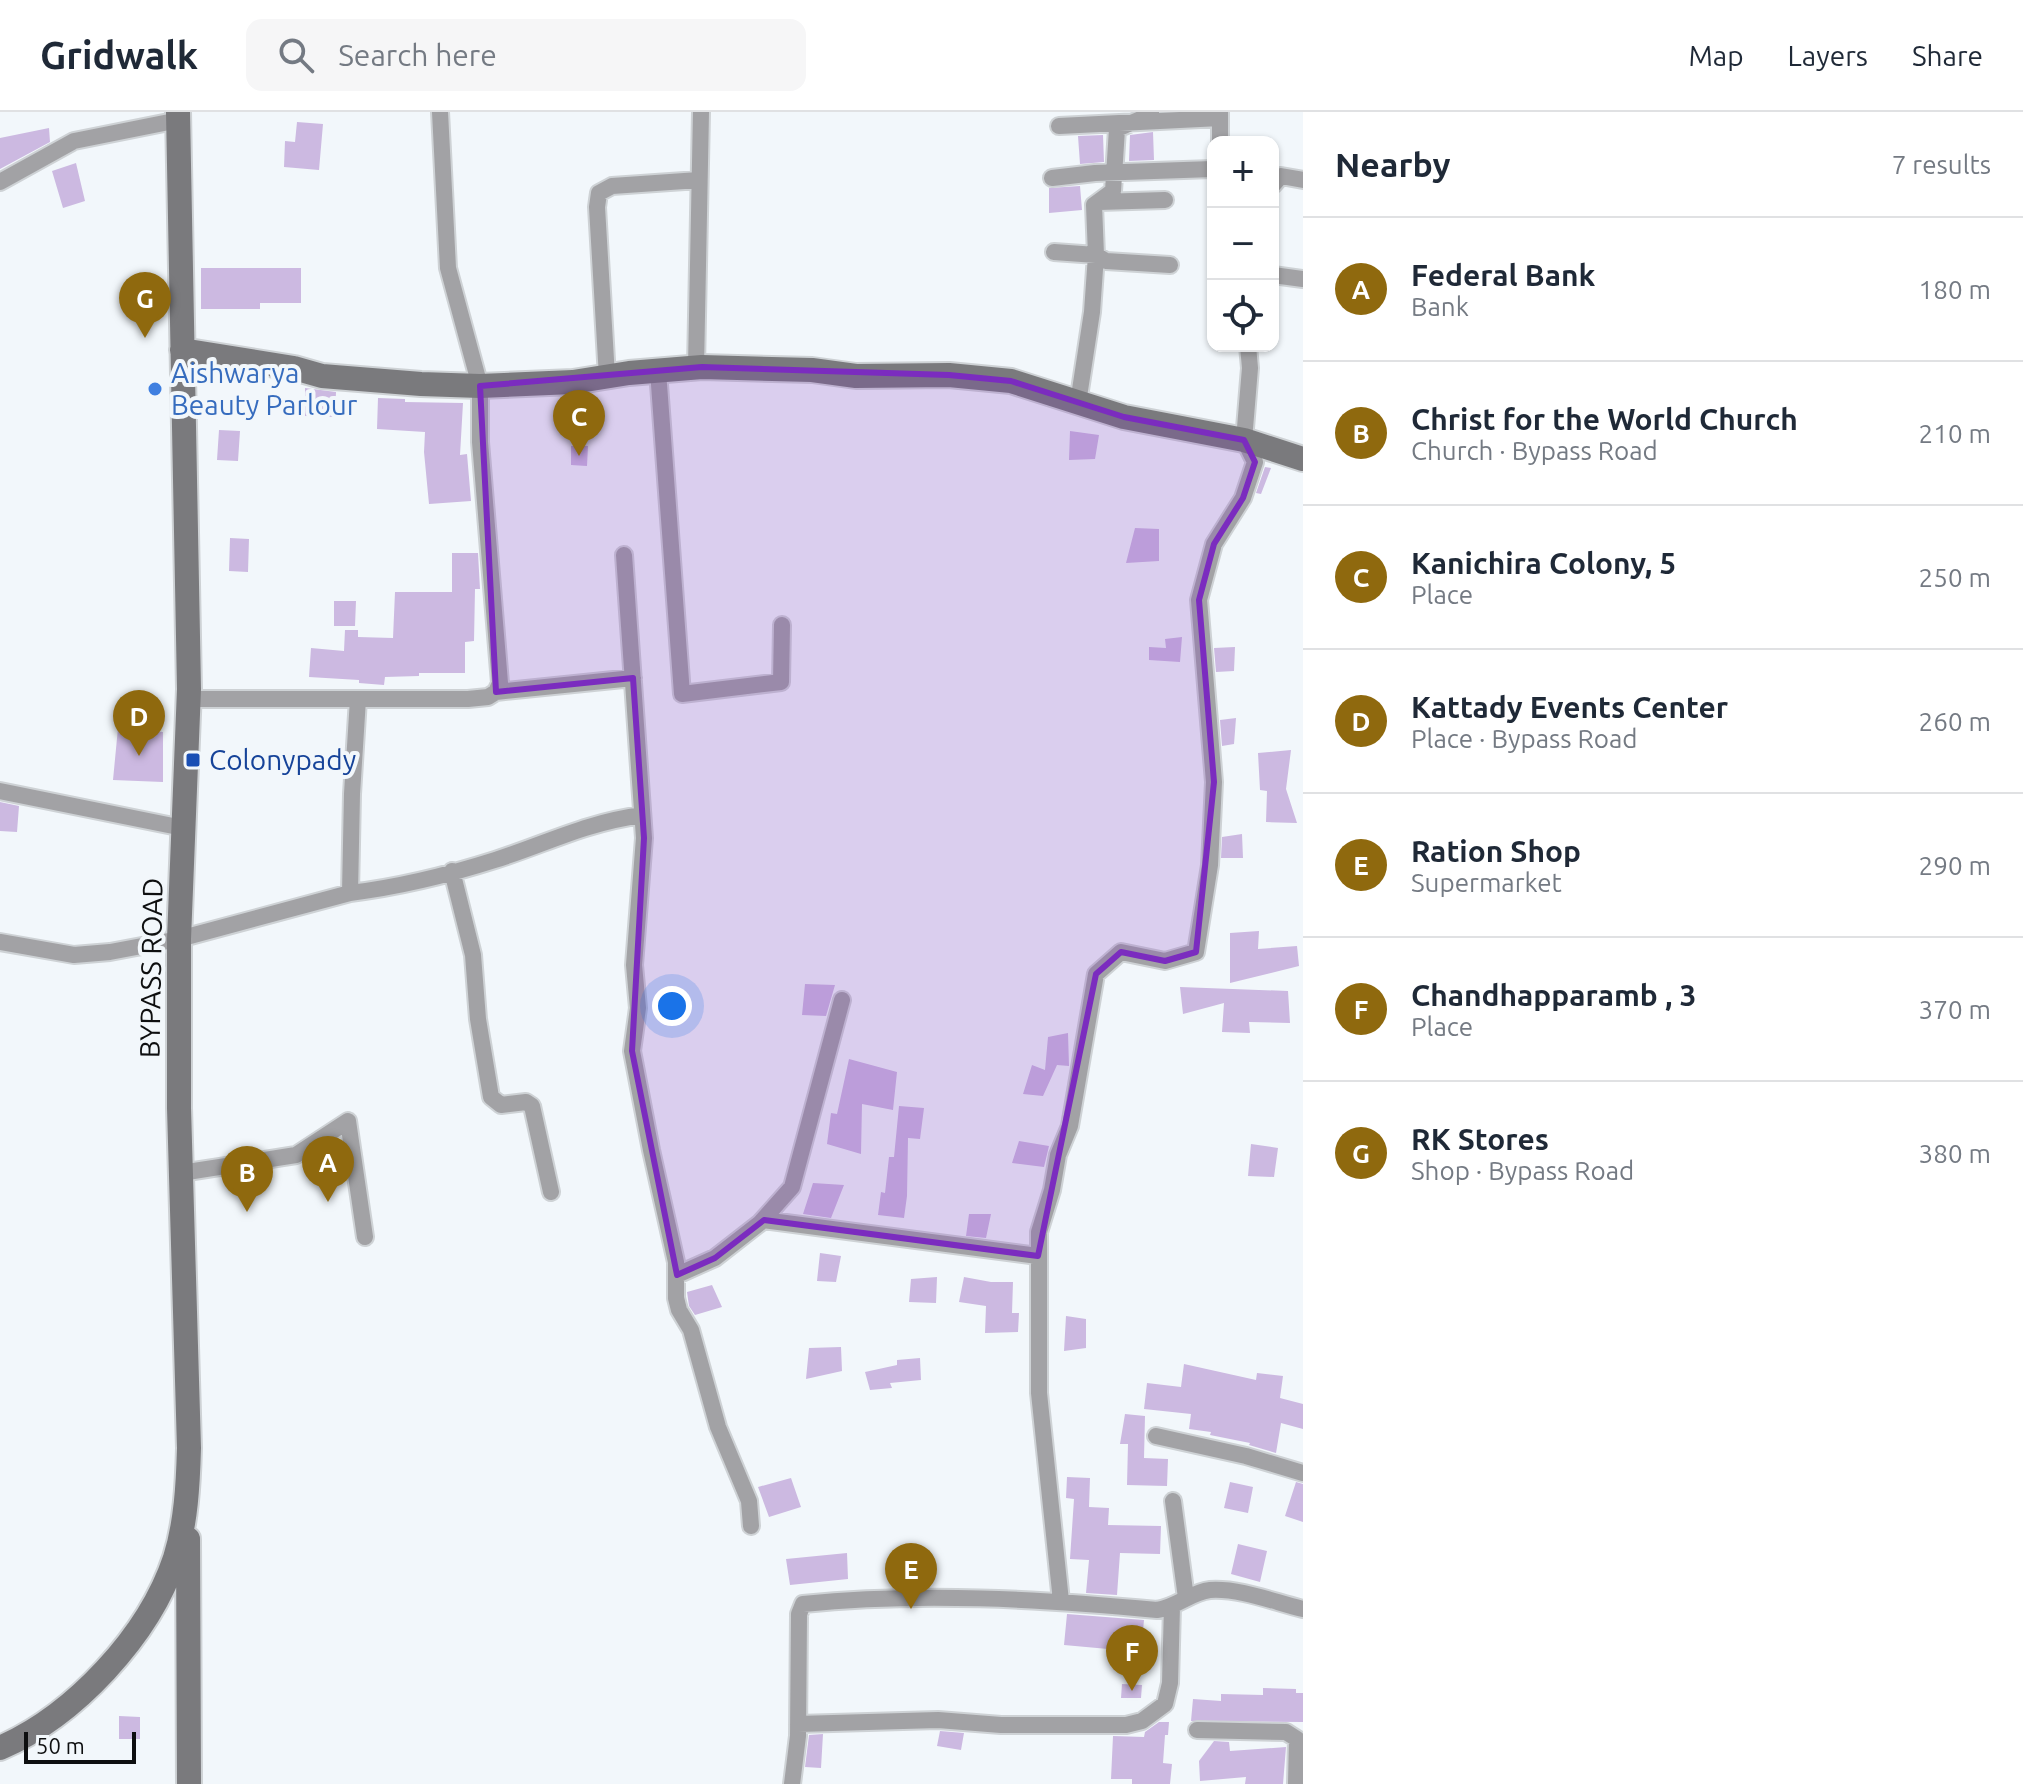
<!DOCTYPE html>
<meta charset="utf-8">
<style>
:root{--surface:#fff;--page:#f6f6f7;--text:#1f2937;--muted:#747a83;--line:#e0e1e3;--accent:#8f690e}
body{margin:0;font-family:Ubuntu,sans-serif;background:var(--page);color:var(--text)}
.controls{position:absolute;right:24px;top:24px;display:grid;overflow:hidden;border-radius:16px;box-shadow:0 2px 6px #0004}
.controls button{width:72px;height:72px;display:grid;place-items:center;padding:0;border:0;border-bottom:2px solid var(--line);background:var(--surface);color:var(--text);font:40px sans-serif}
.scale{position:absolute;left:24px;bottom:20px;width:112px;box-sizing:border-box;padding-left:8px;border:4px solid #0e0f10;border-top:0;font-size:22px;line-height:28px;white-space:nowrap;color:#0e0f10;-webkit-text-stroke:6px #f2f7fb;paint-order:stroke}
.you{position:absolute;left:672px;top:894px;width:28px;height:28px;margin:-20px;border:6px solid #fff;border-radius:50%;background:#1a73e8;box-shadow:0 0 0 12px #1a73e833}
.badge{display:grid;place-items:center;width:52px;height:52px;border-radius:50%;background:var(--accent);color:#fff;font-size:26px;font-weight:700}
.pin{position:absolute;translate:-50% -66px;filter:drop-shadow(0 2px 4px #0008)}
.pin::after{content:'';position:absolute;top:42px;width:28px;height:24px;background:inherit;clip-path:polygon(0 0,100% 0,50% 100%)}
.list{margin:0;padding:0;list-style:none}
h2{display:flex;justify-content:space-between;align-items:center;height:104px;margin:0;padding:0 32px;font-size:34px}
h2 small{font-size:26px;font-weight:400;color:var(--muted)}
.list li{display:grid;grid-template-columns:52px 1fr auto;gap:24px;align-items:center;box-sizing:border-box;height:144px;padding:0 32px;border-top:2px solid var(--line)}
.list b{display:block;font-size:30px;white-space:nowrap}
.list p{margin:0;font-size:26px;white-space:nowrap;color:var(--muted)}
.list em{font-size:26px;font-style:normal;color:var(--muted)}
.icon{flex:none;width:44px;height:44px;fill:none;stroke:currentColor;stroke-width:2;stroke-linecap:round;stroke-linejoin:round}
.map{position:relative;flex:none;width:1303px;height:1672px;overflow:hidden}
header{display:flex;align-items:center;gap:48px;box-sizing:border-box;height:112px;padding:0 40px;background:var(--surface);border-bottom:2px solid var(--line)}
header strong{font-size:38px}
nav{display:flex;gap:44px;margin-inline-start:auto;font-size:28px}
.search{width:560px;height:72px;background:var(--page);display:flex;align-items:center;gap:20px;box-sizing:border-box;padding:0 28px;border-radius:16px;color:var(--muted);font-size:30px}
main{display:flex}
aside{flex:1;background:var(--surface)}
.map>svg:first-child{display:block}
</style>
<header>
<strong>Gridwalk</strong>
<div class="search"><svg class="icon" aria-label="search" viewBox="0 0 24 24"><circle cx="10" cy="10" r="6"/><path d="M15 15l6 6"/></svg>Search here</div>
<nav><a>Map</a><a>Layers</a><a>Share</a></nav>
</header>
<main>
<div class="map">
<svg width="1303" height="1672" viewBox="0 0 1303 1672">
<rect width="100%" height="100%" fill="#f2f7fb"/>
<!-- building -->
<path fill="#ccb9e1" d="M297,10L323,12L319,58L284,55L285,29L295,30Z
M49,16L50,30L0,57V26Z
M1153,20L1154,48L1129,49L1130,23Z
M1103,23L1104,50L1080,52L1078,24Z
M76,51L85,89L63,96L52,59Z
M1080,74L1082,98L1049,101V76Z
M201,156H301V191H260V197H201Z
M305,276L336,280L335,305L305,304Z
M378,286L405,287V290L463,291L460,343L467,342L471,389L429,392L424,340L425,320L377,317Z
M219,318L240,319L238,349L217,348Z
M1070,319L1099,323L1095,347L1069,348Z
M571,334H588L587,354L571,353Z
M1265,355L1271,356L1261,382L1256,381Z
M1135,416L1159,417V449L1126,451Z
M230,426L249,427L248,460L229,459Z
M452,441H478L480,477H475L474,529L465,530V561H419V564L385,565L384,573L359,571V568L309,565L311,536L344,539L345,518H358V525L393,526L395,480H452Z
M334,489H356L355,514H334Z
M1182,525L1180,550L1149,548V535L1166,536L1165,527Z
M1235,535L1234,559L1216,560L1214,536Z
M1236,606L1234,632L1222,634L1220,608Z
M118,616L163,620V670L113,668Z
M1291,638L1286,677L1297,711L1266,710L1267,679L1260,678L1258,641Z
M0,690L19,694L17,720L0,719Z
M1242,722L1243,746H1221L1222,725Z
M1259,819L1258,837L1297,834L1299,854L1230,871V821Z
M805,872L835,873L826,904L802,903Z
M1180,875L1288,879L1290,911L1249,910L1250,921L1222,920L1224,891L1183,902Z
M1068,921L1069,954L1057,953L1043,984L1023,982L1032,953L1045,958L1048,925Z
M849,947L897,960L893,998L862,992L861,1042L827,1032L831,1001L837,1002Z
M899,994L924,996L920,1027L908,1026L907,1084L904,1106L878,1103L881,1080L885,1081L889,1045H894Z
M1019,1029L1049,1034L1044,1055L1012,1051Z
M1251,1032L1278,1036L1274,1065L1248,1064Z
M813,1071L844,1073L831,1106L803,1102Z
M969,1102H991L986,1126L966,1124Z
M820,1141L841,1144L836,1170L817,1169Z
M937,1165L936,1191L909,1190L911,1167Z
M964,1165L991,1170H1013L1012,1201H1019L1018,1220L985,1221L986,1194L959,1190Z
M712,1173L722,1195L695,1203L689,1194L687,1180Z
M1066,1204L1086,1207V1236L1064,1239Z
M841,1235L842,1259L806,1267L809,1236Z
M920,1246L921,1268L890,1271L892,1276L870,1278L865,1260L897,1253V1248Z
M1184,1252L1256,1268L1257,1261L1283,1264L1280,1286L1303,1292V1317L1281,1311L1276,1341L1249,1333L1250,1331L1210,1323L1211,1320L1189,1317L1191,1302L1144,1297L1147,1271L1181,1275Z
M1125,1302L1145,1304L1144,1346L1168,1347L1167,1374L1127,1373L1128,1332H1120Z
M1067,1365L1090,1366L1089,1395L1109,1396L1108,1413L1161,1414L1160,1442L1120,1441L1117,1483L1086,1481L1089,1448L1070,1447L1074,1387L1066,1386Z
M791,1366L801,1395L769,1405L758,1375Z
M1230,1370L1253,1375L1248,1401L1224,1396Z
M1296,1370L1303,1372V1410L1285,1404Z
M1238,1432L1267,1439L1260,1470L1231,1462Z
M847,1441L848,1467L790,1473L786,1447Z
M1067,1502L1144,1508L1141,1540L1064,1533Z
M1122,1572L1142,1573L1141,1586H1121Z
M1263,1576L1296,1577V1581H1303V1610L1191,1609L1193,1587L1221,1589V1582L1263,1583Z
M119,1604L140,1605V1627H119Z
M1159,1610H1169L1168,1623H1165L1163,1651L1172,1652L1170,1672H1132V1667H1111L1113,1624L1144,1625L1145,1620Z
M940,1619L964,1621L961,1638L937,1634Z
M823,1622L821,1656L805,1655L809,1623Z
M1214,1629L1229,1630L1230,1639L1286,1635L1283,1672H1245L1246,1665L1200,1669L1199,1649Z"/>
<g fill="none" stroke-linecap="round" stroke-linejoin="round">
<defs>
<path id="street" d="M1220,0V30
M1059,14L1220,6
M1052,66L1095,61L1213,57
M0,70L74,29L179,8
M1273,73L1281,64L1303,68
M1099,90L1165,88
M1054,140L1096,143L1106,149L1170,153
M1273,163L1303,167
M696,255L701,0
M658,259L682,582L781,570L782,513
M607,265L597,95L599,81L612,74L699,68
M1078,291L1092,200L1096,143L1094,93L1113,79L1117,17L1143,6L1151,0
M624,443L644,726L634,853L638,896L632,939L651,1038L676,1150V1186L679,1198L691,1218L718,1315L749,1389L751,1414
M496,580L633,566
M188,587H468L488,585L496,580L500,571L480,330V274L448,156L440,0
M358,587L352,682L350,781C399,775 448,763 495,748C548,731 585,711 642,703
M0,679L183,716
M452,759L473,843L478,907L491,985L501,993L526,990L532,994L551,1080
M0,830L74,843L110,840L179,827L350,781
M181,1061L296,1043L348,1009L365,1125
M763,1108L1038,1144
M677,1163L715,1146L760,1111L792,1075L842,888
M1156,1324L1246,1344L1303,1361
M1173,1389L1186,1486
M1061,1489L1039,1281V1120L1052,1078L1058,1043L1070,1014L1096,862L1121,840L1165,849L1196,840L1210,753L1214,670L1199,488L1214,432L1243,386L1255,350L1244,328L1250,256L1248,234
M798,1612L938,1608L1001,1613H1126L1142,1609L1165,1592L1170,1571L1172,1494
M1197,1618L1286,1620L1297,1627L1296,1672
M792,1672L798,1624L799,1502L803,1492C920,1480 1040,1487 1157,1498C1177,1495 1191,1480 1210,1478C1240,1476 1274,1490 1303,1497"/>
<path id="secondary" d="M182,238L294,256L322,264L421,272L480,274L573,270L629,261L702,255L812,258L856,264L949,263L1011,269L1124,305L1244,328L1303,347
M188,1427L189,1672
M0,1636C74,1604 149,1524 175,1446C186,1411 188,1372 189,1336L179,996V827L189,577L178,0"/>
</defs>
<!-- street casing -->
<use href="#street" stroke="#ced2d5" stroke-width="20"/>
<!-- secondary casing -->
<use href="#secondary" stroke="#ced2d5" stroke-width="28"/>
<!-- street -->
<use href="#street" stroke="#a2a2a5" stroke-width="16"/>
<!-- secondary -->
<use href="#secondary" stroke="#7a7a7d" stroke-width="24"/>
</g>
<!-- marked area -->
<path fill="#7b2cbf" fill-opacity="0.2" stroke="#7b2cbf" stroke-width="6" stroke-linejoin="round" d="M702,255L949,263L1011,269L1124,305L1244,328L1255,350L1243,386L1214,432L1199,488L1214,670L1196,840L1165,849L1121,840L1096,862L1038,1144L764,1108L715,1146L677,1163L632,939L644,726L633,566L496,580L480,274Z"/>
<!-- markers -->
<circle fill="#3f7fe0" stroke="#f2f7fb" stroke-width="3" cx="155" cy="277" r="8"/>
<rect fill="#1a4fb4" stroke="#f2f7fb" stroke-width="3" x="185" y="640" width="16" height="16" rx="4"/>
<g text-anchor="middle" stroke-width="8" stroke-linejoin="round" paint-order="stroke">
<!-- shop labels -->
<g font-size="28" fill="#366cbe" stroke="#f2f7fb" text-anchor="start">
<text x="171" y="271">Aishwarya<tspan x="171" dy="32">Beauty Parlour</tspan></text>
</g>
<!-- transit labels -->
<g font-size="28" fill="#164399" stroke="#f2f7fb" text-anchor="start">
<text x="209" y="658">Colonypady</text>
</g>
<!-- street labels -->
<g font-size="28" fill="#0e0f10" stroke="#f2f7fb">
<text transform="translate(151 856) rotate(-89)" y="10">BYPASS ROAD</text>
</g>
</g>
</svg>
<div class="controls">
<button>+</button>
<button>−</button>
<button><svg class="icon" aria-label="locate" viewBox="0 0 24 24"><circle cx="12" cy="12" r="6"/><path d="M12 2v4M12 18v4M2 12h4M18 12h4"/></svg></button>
</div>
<div class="scale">50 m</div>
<div class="you"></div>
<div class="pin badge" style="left:328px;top:1090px">A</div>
<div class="pin badge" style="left:247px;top:1100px">B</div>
<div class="pin badge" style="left:579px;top:344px">C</div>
<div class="pin badge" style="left:139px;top:644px">D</div>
<div class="pin badge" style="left:911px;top:1497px">E</div>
<div class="pin badge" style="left:1132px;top:1579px">F</div>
<div class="pin badge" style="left:145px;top:226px">G</div>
</div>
<aside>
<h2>Nearby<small>7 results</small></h2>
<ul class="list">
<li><span class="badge">A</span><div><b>Federal Bank</b><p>Bank</p></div><em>180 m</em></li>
<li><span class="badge">B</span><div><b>Christ for the World Church</b><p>Church · Bypass Road</p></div><em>210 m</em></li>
<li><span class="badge">C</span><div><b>Kanichira Colony, 5</b><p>Place</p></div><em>250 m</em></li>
<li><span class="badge">D</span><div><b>Kattady Events Center</b><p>Place · Bypass Road</p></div><em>260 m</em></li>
<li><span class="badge">E</span><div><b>Ration Shop</b><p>Supermarket</p></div><em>290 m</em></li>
<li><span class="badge">F</span><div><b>Chandhapparamb , 3</b><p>Place</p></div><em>370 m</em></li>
<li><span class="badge">G</span><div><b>RK Stores</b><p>Shop · Bypass Road</p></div><em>380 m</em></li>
</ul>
</aside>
</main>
